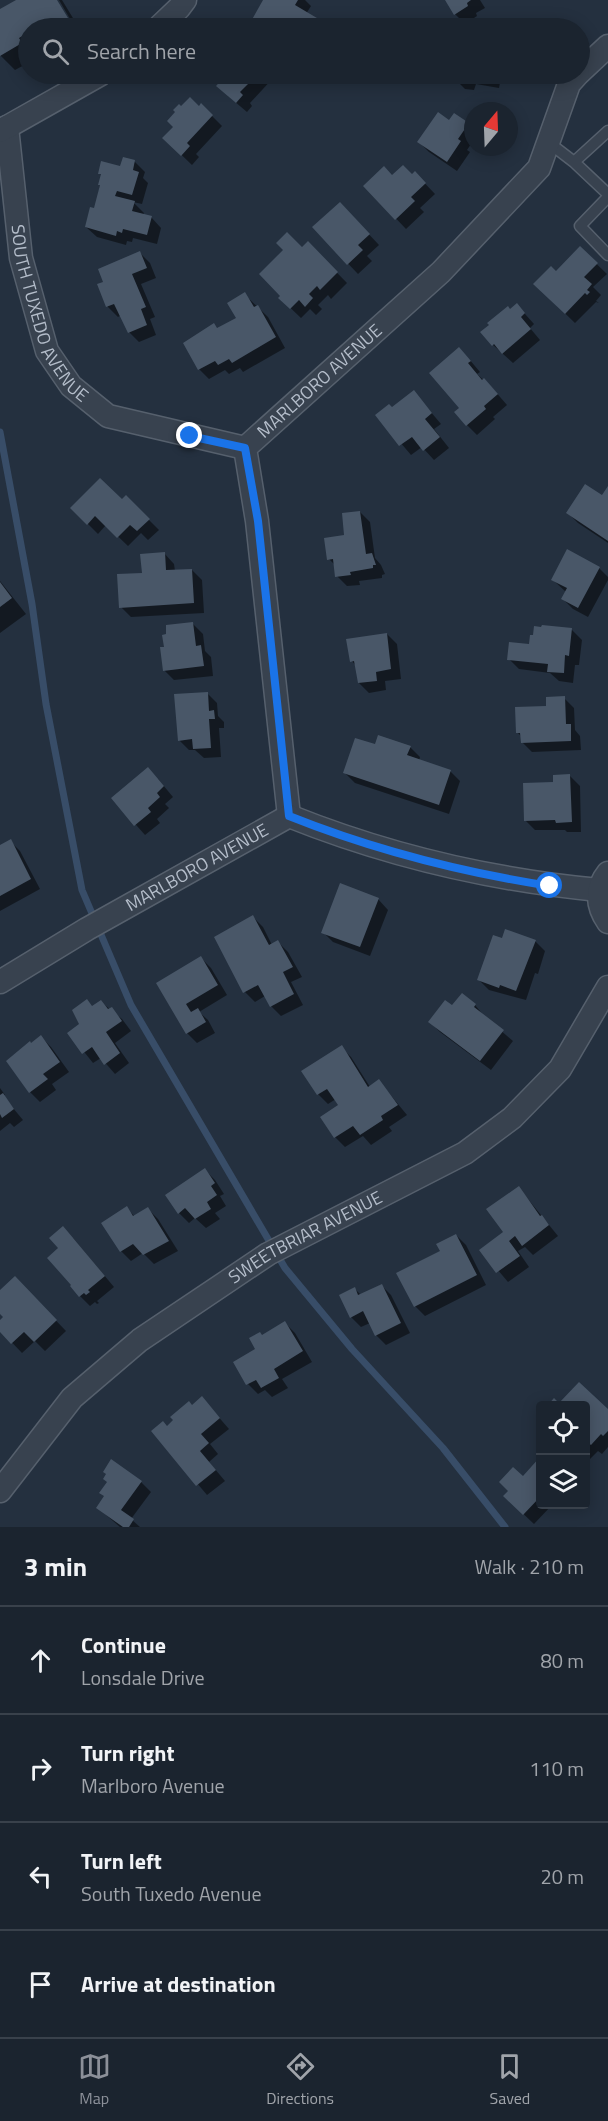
<!DOCTYPE html>
<meta charset="utf-8">
<style>
:root{--surface:#1b242f;--page:#242c37;--text:#f1f3f6;--muted:#a0a4aa;--line:#39414b;--accent:#8c9099}
body{margin:0;font-family:"Titillium Web",sans-serif;background:var(--page);color:var(--text)}
.controls{position:absolute;right:18px;bottom:18px;display:grid;overflow:hidden;border-radius:6px;box-shadow:0 3px 15px #0003}
.controls button{width:54px;height:54px;display:grid;place-items:center;padding:0;border:0;border-bottom:2px solid var(--line);background:var(--surface);color:var(--text);font:30px sans-serif}
.compass{position:absolute;left:464px;top:102px;width:54px;height:54px;border-radius:50%;background:var(--surface);box-shadow:0 3px 15px #0003;rotate:19deg}
.stop{position:absolute;width:18px;height:18px;margin:-14px;border:4px solid #1a73e8;border-radius:50%;background:#fff}
.stop.end{background:#1a73e8;border-color:#fff;box-shadow:0 2px 6px #0008}
.list{margin:0;padding:0;list-style:none}
h2{display:flex;justify-content:space-between;align-items:center;height:78px;margin:0;padding:0 24px;font-size:26px}
h2 small{font-size:20px;font-weight:400;color:var(--muted)}
.list li{display:grid;grid-template-columns:39px 1fr auto;gap:18px;align-items:center;box-sizing:border-box;height:108px;padding:0 24px;border-top:2px solid var(--line)}
.list b{display:block;font-size:22px;white-space:nowrap}
.list p{margin:0;font-size:20px;white-space:nowrap;color:var(--muted)}
.list em{font-size:20px;font-style:normal;color:var(--muted)}
.icon{flex:none;width:33px;height:33px;fill:none;stroke:currentColor;stroke-width:2;stroke-linecap:round;stroke-linejoin:round}
.map{position:relative;flex:none;width:608px;height:1527px;overflow:hidden}
.search{position:absolute;background:var(--surface);box-shadow:0 3px 15px #0003;left:18px;right:18px;top:18px;height:66px;display:flex;align-items:center;gap:15px;box-sizing:border-box;padding:0 21px;border-radius:33px;color:var(--muted);font-size:22px}
.sheet{height:510px;background:var(--surface)}
nav{display:flex;justify-content:space-around;align-items:center;box-sizing:border-box;height:84px;border-top:2px solid var(--line);background:var(--surface);font-size:16px;color:var(--muted)}
nav a{display:grid;justify-items:center;gap:3px}
nav .on{color:var(--accent)}
.map>svg:first-child{display:block}
</style>
<div class="map">
<svg width="608" height="1527" viewBox="0 0 608 1527">
<rect width="100%" height="100%" fill="#24303f"/>
<!-- shadow -->
<path fill="#0007" d="M19,0H56L70,26L73,24L59,0H62L79,28H28V63L15,70L0,55V11Z
M264,0H305L311,6L306,14L321,22L328,28H258L252,22Z
M447,0H480L485,8L476,13L477,16L465,24L455,14Z
M227,74H270L274,77L250,103L252,106L247,112L228,96Z
M443,74H498L501,77L499,88L476,84L474,90L465,89L457,81L449,79Z
M201,105L222,126L196,154L199,157L192,165L164,138L175,127Z
M450,122L468,124L473,130V141L467,150L470,152L457,171L429,152L419,142Z
M135,162L145,172L143,178L148,183L142,204L133,202L144,213L143,215L151,217L161,228L157,244L133,238L132,242L127,241L126,245L97,237L86,227L95,210L102,176L100,173L121,168Z
M415,173L435,194L420,208L424,212L406,229L365,186L393,177L412,176Z
M350,214L379,245L367,256L372,261L358,274L314,228Z
M308,243L347,283L331,299L328,295L318,305L322,309L316,315L310,309L301,318L280,298L302,249Z
M580,248L607,274L593,287L601,295L596,301L599,303L596,302L575,323L545,294L556,273Z
M140,253L150,263L156,278L141,284L155,317L150,319L156,335L139,342L129,332L121,315L118,317L108,307L99,285L105,282Z
M244,294L268,317L285,348L243,372L240,368L229,374L225,370L209,379L199,369L218,330L238,318Z
M517,305L534,324L530,328L540,340L513,363L493,345L510,310Z
M469,359L480,372L477,374L494,390L507,405L493,417L495,419L477,435L467,425L461,408L431,373Z
M414,392L441,424L434,429L449,448L434,460L422,447L411,455L377,415L392,409Z
M608,489V543L578,523L568,513L602,497Z
M126,497L159,530L148,540L141,533L128,546L106,525L98,534L72,508L122,501Z
M360,512L370,522L375,558L381,565L385,574L382,575V578L359,581L360,585L347,586L337,576L335,565L329,559L346,536Z
M164,553L174,564L175,571L192,570L202,580L204,613L131,617L121,607L143,574Z
M599,568L608,577V580L588,617L573,609L563,599L566,592L553,580Z
M0,581L26,614L0,633Z
M193,624L203,634L205,651L211,657L213,676L174,680L164,670L165,649Z
M572,630L582,640L579,665H575L573,683L559,681L550,673L519,669L509,659L530,646Z
M387,634L397,644L401,679L385,681L386,690L369,693L359,683L356,666L352,661Z
M207,693L217,703L218,716L224,722V728H219L221,757L204,758L195,750H189L179,740Z
M564,698L574,708L575,730L580,736L581,750L532,752L522,742V737L517,732L548,708Z
M375,746L410,747L420,757L419,761L450,771L460,781L449,814L355,783L345,773Z
M570,776L580,786L581,832H567L565,830H535L525,820L555,783Z
M158,779L173,797L165,804L169,808L157,819L160,823L145,835L113,799Z
M10,841L20,851L40,889L0,911V847Z
M378,899L388,910L370,956L333,942L323,932Z
M253,917L263,927L272,945L278,942L288,952L302,977L291,982L303,1005L281,1016L271,1006L265,996L255,1002L245,992Z
M503,940L535,941L545,951L538,974L535,973L526,1000L489,990L479,980Z
M201,958L211,968L227,995L199,1012L208,1020L215,1033L197,1043L187,1033L158,984Z
M101,1002L122,1019L131,1031L115,1043L129,1063L115,1074L101,1058L93,1063L69,1033L81,1024L93,1008Z
M475,1005L484,1016L513,1041L491,1070L440,1032L430,1022Z
M41,1037L51,1047L69,1072L52,1084L56,1090L40,1102L30,1092L31,1044Z
M341,1047L351,1057L370,1087L379,1081L407,1115L389,1127L392,1131L371,1145L363,1136L345,1147L335,1137L322,1117L340,1106L336,1099L328,1104L318,1094L303,1072Z
M0,1088L5,1095L3,1096L23,1120L14,1127L10,1123L0,1131Z
M205,1170L215,1180L224,1194L220,1196L226,1206L215,1213L220,1219L206,1228L195,1218L189,1223L179,1213Z
M519,1188L558,1236L533,1255L525,1247L518,1251L529,1267L508,1282L481,1250L505,1233Z
M127,1208L135,1217L148,1209L158,1219L178,1251L154,1264L143,1253L131,1261L121,1251L103,1224Z
M456,1235L466,1245L486,1285L425,1316L415,1306L442,1252Z
M73,1238L114,1287L97,1301L99,1303L97,1304L95,1302L90,1306L80,1296Z
M15,1278L66,1331L45,1351L35,1341L22,1353L0,1330V1322L5,1317L0,1312V1292Z
M381,1285L391,1295L410,1333L386,1345L376,1335L370,1323L361,1327L351,1317L355,1289L361,1295Z
M285,1323L295,1333L312,1362L282,1379L288,1388L272,1397L265,1390L258,1394L248,1384L257,1350L262,1336Z
M579,1384L608,1411V1447L602,1454L598,1451L590,1459L586,1455V1406L560,1405Z
M202,1398L229,1429L210,1444L218,1454L209,1462L225,1481L207,1495L153,1431L167,1428Z
M540,1459V1504H553L534,1524L515,1506L523,1478Z
M141,1482L151,1492L131,1519L140,1527H120L98,1508Z"/>
<g fill="none" stroke-linecap="round" stroke-linejoin="round">
<!-- stream -->
<path stroke="#384d68" stroke-width="7" d="M0,432L32,604L46,704L82,890L131,1005L285,1268L352,1349L443,1448L505,1527"/>
</g>
<!-- building -->
<path fill="#495768" d="M16,0H57L68,18L50,28H28V33L19,38L22,43L0,56V9Z
M263,0H298L295,5L322,21L317,28H296L282,21L278,28H260L250,23Z
M445,0H471L467,3L468,6L454,15Z
M225,74H258L240,92L243,95L236,103L216,86L226,75Z
M455,74H466L465,81L454,79Z
M467,74H490V78Z
M190,97L199,106L201,103L213,115L187,143L190,146L181,156L162,138L173,127L167,121L175,112L173,110L179,104L181,106Z
M438,112L449,120L454,113L469,123L458,139L461,141L447,162L417,142Z
M123,157L135,160L133,170L139,172L132,195L117,191L115,196L135,201L132,211L152,216L147,235L123,229L122,233L117,231L116,236L85,227L90,207L94,208L100,185H98L101,174H98L101,161L120,166Z
M403,165L412,174L415,171L426,183L411,197L415,201L395,220L363,186L384,166L392,175Z
M340,202L370,234L358,245L363,250L347,265L312,227Z
M287,232L302,247L308,241L338,272L320,290L317,286L309,294L313,298L305,307L299,300L290,309L278,298L280,296L259,274L283,250L276,243Z
M580,246L598,263L584,277L592,284L587,290L590,292L587,295L585,293L565,314L533,284L551,266L556,271Z
M140,251L147,268L132,274L146,307L141,309L147,325L128,333L114,304L106,307L97,284L103,282L98,269Z
M245,292L254,307L258,305L276,337L232,363L229,359L218,365L215,361L198,370L183,343L214,323L217,328L236,318L227,303Z
M517,303L525,313L521,317L531,329L502,354L494,344L492,346L480,332L489,325L487,323L508,306L510,309Z
M459,347L471,361L468,363L482,380L484,378L498,394L484,406L486,409L466,426L454,412L459,408L429,373Z
M414,390L432,413L425,419L440,437L423,451L412,437L399,446L375,415L389,404L392,407Z
M100,478L122,499L126,495L150,519L137,531L130,525L117,538L95,516L87,525L70,508Z
M585,484L602,495L608,486V541L566,513Z
M360,511L366,554L372,553L376,565H373V568L350,572L351,575L335,577L333,559L327,560L324,538L344,535L342,513Z
M567,549L600,567L578,608L561,599L567,588L551,580Z
M165,552L166,570L192,569L194,603L119,608L117,574L142,573L140,554Z
M0,582L12,598L0,607Z
M193,622L196,646L201,645L204,666L163,671L160,647H164L162,635L166,634V625Z
M542,625L572,628L569,656L565,655L564,673L547,672L548,664L507,660L509,642L529,644L530,635H533L534,626L541,627Z
M387,633L391,669L376,672L377,681L358,683L354,661L350,662L346,639Z
M208,692L209,711L214,710L215,719H209L211,748L193,749L192,739L178,741L174,694Z
M565,696L566,724H571V741L521,743L520,733H516L515,707L546,706V697Z
M378,735L411,746L407,755L451,770L439,805L343,773L355,738L375,744Z
M148,767L164,786L157,793L160,797L148,808L151,812L134,826L111,798Z
M570,774L572,822L556,823L555,820L524,821L523,783L553,782V775Z
M11,839L31,879L0,896V845Z
M340,883L379,898L360,947L321,933Z
M253,915L269,945L278,940L293,967L283,972L294,994L270,1007L258,985L243,993L214,937Z
M505,929L536,940L516,991L500,985L499,988L477,980L493,935L502,938Z
M201,956L218,985L186,1004L191,1012L198,1008L206,1022L186,1034L156,983Z
M462,993L476,1004L474,1007L504,1030L480,1061L428,1022L445,1000L452,1005Z
M87,999L92,1006L101,1000L108,1009L112,1007L122,1021L106,1032L120,1053L104,1065L92,1047L82,1054L67,1033L79,1024L72,1010Z
M41,1035L60,1062L43,1074L48,1079L29,1093L6,1061L30,1041L31,1043Z
M342,1045L368,1087L379,1079L398,1105L381,1116L383,1120L360,1135L353,1126L334,1138L320,1117L338,1105L327,1089L317,1095L301,1071Z
M3,1093L14,1109L2,1118L0,1114V1095Z
M205,1168L215,1183L211,1186L217,1195L207,1202L211,1209L195,1219L185,1208L178,1214L165,1195Z
M519,1186L540,1216L542,1215L549,1225L522,1246L515,1236L509,1241L520,1256L496,1273L479,1250L503,1232L486,1209Z
M127,1206L133,1216L148,1207L169,1241L143,1255L133,1244L120,1252L101,1223Z
M63,1226L105,1276L88,1290L90,1292L86,1295L84,1293L79,1297L70,1286L71,1285L47,1258L58,1248L49,1238Z
M456,1234L477,1275L414,1307L396,1273L440,1251L436,1244Z
M15,1276L57,1320L34,1342L24,1332L11,1344L0,1332V1320L3,1317L0,1314V1290Z
M382,1284L401,1323L375,1336L363,1311L350,1318L339,1295L355,1287L358,1295Z
M285,1321L303,1351L274,1369L279,1378L261,1388L256,1380L246,1385L233,1362L255,1349L249,1338L260,1332L262,1335Z
M579,1382L608,1409V1431L603,1436L601,1434L591,1445L587,1442L586,1444V1406H547L554,1398L559,1403Z
M202,1396L220,1418L201,1434L209,1443L200,1451L216,1470L196,1486L151,1431L163,1421L167,1426L173,1420L170,1417L189,1401L192,1405Z
M540,1457V1497L523,1515L503,1496L508,1491L499,1482L513,1467L523,1476Z
M111,1459L142,1481L121,1510L134,1519L129,1527H123L96,1508L104,1496L99,1493L107,1482L103,1479L106,1474L103,1472Z"/>
<g fill="none" stroke-linecap="round" stroke-linejoin="round">
<defs>
<path id="lane" d="M548,142L574,162L608,131
M574,162L608,194
M608,197L580,226L608,255"/>
<g id="street">
<path d="M158,28L179,8L185,0"/>
<path d="M580,72L608,46"/>
<path id="s1" d="M7,127L21,258L47,351L71,386L108,416L245,448"/>
<path d="M0,131L101,74"/>
<path id="s2" d="M289,816L257,521L245,448L441,272L539,168L569,84L578,74"/>
<path d="M289,816C389,856 491,880 599,890"/>
<path d="M608,873C595,889 597,906 608,922"/>
<path id="s3" d="M0,982L87,929L289,816"/>
<path id="s4" d="M0,1491L72,1398L140,1340L268,1254L465,1153L512,1118L560,1069L608,987"/>
</g>
</defs>
<!-- lane casing -->
<use href="#lane" stroke="#56606d" stroke-width="13"/>
<!-- street casing -->
<use href="#street" stroke="#56606d" stroke-width="25"/>
<!-- lane -->
<use href="#lane" stroke="#38424f" stroke-width="10"/>
<!-- street -->
<use href="#street" stroke="#38424f" stroke-width="22"/>
</g>
<g fill="none" stroke-linecap="round" stroke-linejoin="round">
<!-- route -->
<path stroke="#1a73e8" stroke-width="8" d="M190,436L245,448L258,521L289,816C374,850 460,872 550,886"/>
</g>
<g text-anchor="middle" stroke-width="6" stroke-linejoin="round" paint-order="stroke">
<!-- street labels -->
<g font-size="18" fill="#b4bdca" stroke="#1d2734">
<text dy="6" stroke="none"><textPath href="#s1" startOffset="194">SOUTH TUXEDO AVENUE</textPath></text>
<text dy="6" stroke="none"><textPath href="#s2" startOffset="471">MARLBORO AVENUE</textPath></text>
<text dy="6" stroke="none"><textPath href="#s3" startOffset="228">MARLBORO AVENUE</textPath></text>
<text dy="6" stroke="none"><textPath href="#s4" startOffset="402">SWEETBRIAR AVENUE</textPath></text>
</g>
</g>
</svg>
<div class="controls">
<button><svg class="icon" aria-label="locate" viewBox="0 0 24 24"><circle cx="12" cy="12" r="6"/><path d="M12 2v4M12 18v4M2 12h4M18 12h4"/></svg></button>
<button><svg class="icon" aria-label="layers" viewBox="0 0 24 24"><path d="M12 4l9 5-9 5-9-5zM3 14l9 5 9-5"/></svg></button>
</div>
<svg class="compass" viewBox="-18 -18 36 36"><path d="M0-13l5 13h-10z" fill="#e53935"/><path d="M0 13l5-13h-10z" fill="#a0a4aa"/></svg>
<div class="stop" style="left:550px;top:886px"></div>
<div class="stop end" style="left:190px;top:436px"></div>
<div class="search"><svg class="icon" aria-label="search" viewBox="0 0 24 24"><circle cx="10" cy="10" r="6"/><path d="M15 15l6 6"/></svg>Search here</div>
</div>
<section class="sheet">
<h2>3 min<small>Walk · 210 m</small></h2>
<ul class="list">
<li><svg class="icon" aria-label="ahead" viewBox="0 0 24 24"><path d="M12 20V5M6 11l6-6 6 6"/></svg><div><b>Continue</b><p>Lonsdale Drive</p></div><em>80 m</em></li>
<li><svg class="icon" aria-label="right" viewBox="0 0 24 24"><path d="M7 20v-9h11M14 6l5 5-5 5"/></svg><div><b>Turn right</b><p>Marlboro Avenue</p></div><em>110 m</em></li>
<li><svg class="icon" aria-label="left" viewBox="0 0 24 24"><path d="M17 20v-9H6M10 6l-5 5 5 5"/></svg><div><b>Turn left</b><p>South Tuxedo Avenue</p></div><em>20 m</em></li>
<li><svg class="icon" aria-label="arrive" viewBox="0 0 24 24"><path d="M6 21V4h12l-3 4 3 4H6"/></svg><div><b>Arrive at destination</b></div></li>
</ul>
</section>
<nav>
<a class="on"><svg class="icon" aria-label="map" viewBox="0 0 24 24"><path d="M3 6l6-2 6 2 6-2v14l-6 2-6-2-6 2zM9 4v14M15 6v14"/></svg>Map</a>
<a><svg class="icon" aria-label="directions" viewBox="0 0 24 24"><path d="M12 3l9 9-9 9-9-9zM9 14v-3h6M13 9l2 2-2 2"/></svg>Directions</a>
<a><svg class="icon" aria-label="saved" viewBox="0 0 24 24"><path d="M7 4h10v16l-5-4-5 4z"/></svg>Saved</a>
</nav>
